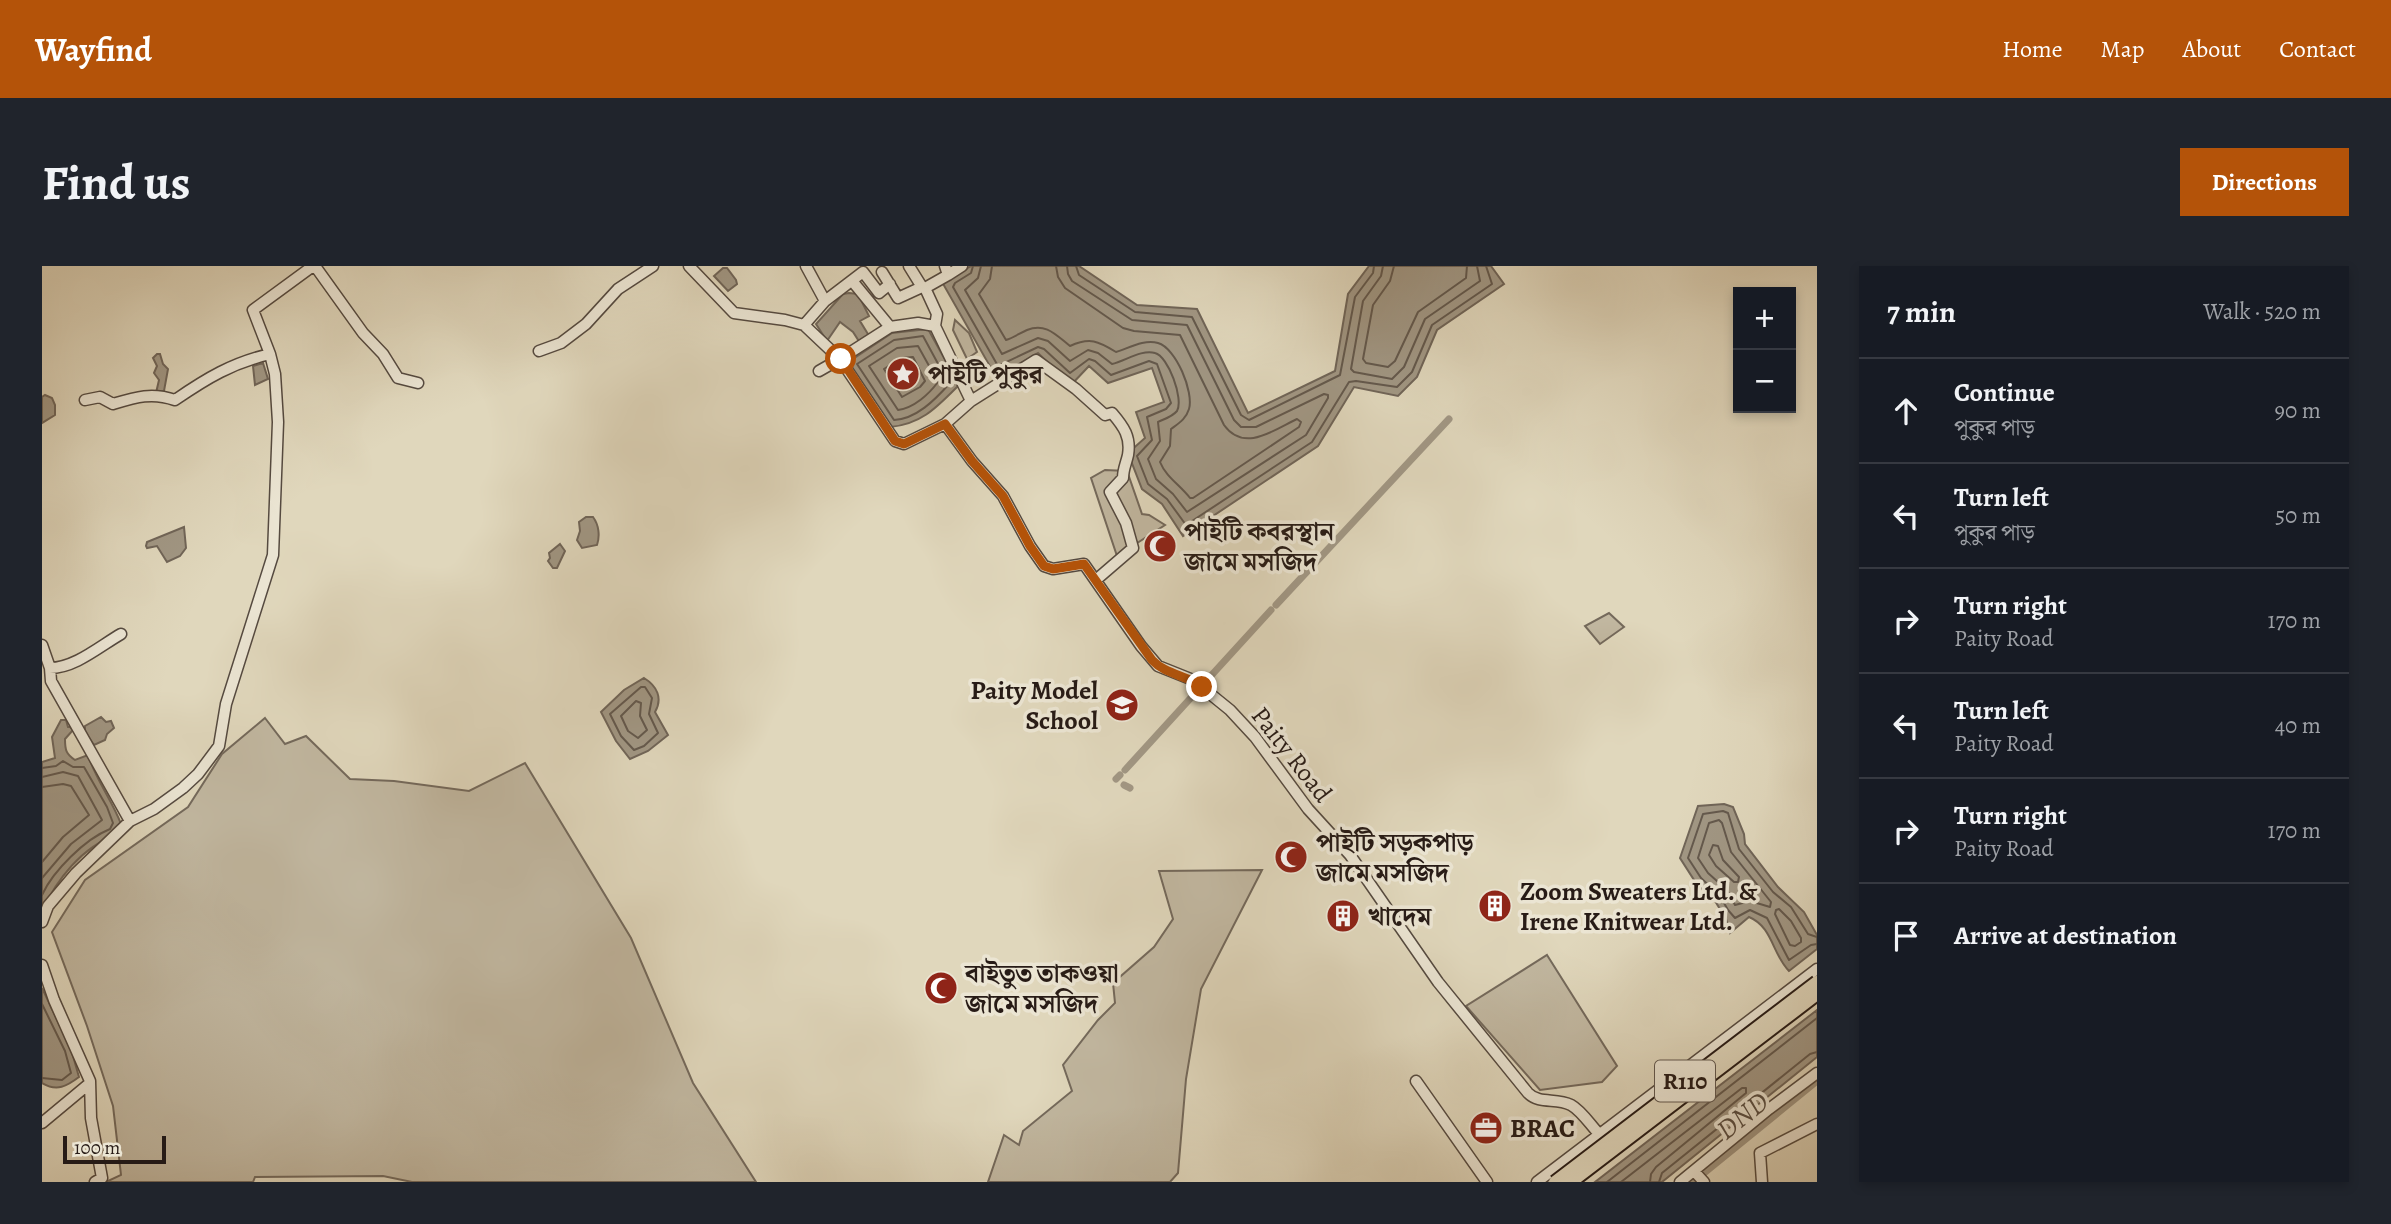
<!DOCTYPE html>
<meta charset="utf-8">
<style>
:root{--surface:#171b24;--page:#20242c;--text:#f1f3f6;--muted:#9ea1a6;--line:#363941;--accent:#b45309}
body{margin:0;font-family:Alegreya,"Noto Serif Bengali",serif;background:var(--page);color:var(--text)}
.controls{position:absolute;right:21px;top:21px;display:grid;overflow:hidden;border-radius:0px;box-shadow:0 4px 10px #0003}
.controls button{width:63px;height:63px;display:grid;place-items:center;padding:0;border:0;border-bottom:2px solid var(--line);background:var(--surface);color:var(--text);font:35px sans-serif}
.scale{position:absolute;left:21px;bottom:18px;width:103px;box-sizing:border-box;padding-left:7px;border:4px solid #271b16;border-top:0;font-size:19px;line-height:24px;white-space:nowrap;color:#271b16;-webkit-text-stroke:5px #ebe5d3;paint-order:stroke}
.stop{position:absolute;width:21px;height:21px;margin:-16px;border:5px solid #b45309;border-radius:50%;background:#fff}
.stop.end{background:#b45309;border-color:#fff;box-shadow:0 2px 7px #0008}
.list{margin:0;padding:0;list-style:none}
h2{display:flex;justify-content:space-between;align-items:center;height:91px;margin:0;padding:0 28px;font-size:30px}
h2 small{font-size:23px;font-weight:400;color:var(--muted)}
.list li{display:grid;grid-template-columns:46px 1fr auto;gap:21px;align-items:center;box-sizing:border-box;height:105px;padding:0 28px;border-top:2px solid var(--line)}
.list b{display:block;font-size:26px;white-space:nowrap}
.list p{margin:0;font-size:23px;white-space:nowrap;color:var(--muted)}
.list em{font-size:23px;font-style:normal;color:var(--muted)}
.icon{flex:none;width:38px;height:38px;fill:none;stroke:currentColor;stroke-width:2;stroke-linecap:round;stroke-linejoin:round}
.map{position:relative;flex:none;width:1775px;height:916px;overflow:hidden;border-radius:0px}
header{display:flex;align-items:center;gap:42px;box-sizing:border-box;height:98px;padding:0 35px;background:var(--accent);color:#fff}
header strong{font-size:33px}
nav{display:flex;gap:38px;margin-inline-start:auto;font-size:24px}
.intro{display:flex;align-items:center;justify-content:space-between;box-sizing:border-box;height:168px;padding:0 42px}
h1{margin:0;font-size:49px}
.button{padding:18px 32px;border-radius:0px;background:var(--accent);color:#fff;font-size:24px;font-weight:700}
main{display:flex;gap:42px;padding:0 42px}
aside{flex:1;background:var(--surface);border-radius:0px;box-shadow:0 4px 10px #0003}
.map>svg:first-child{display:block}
</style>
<header>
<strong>Wayfind</strong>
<nav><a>Home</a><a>Map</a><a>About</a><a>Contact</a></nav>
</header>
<div class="intro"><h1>Find us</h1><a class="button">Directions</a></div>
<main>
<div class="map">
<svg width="1775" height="916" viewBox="0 0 1775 916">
<rect width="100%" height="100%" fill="#e0d7bc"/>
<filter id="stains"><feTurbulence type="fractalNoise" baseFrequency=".00286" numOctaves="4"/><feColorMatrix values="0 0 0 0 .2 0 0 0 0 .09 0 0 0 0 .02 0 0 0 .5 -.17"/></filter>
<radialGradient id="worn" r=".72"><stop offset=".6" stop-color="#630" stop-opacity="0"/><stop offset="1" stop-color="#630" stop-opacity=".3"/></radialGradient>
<!-- green -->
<path fill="#c1b7a0" stroke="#74695b" stroke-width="2" d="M913,54L927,67L935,86L925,93L911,64Z
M1063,204L1085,205L1100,248L1107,249L1123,259L1075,290L1049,212Z
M1567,347L1582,361L1558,378L1543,360Z
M223,452L243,478L264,470L308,513L352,515L427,525L483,497L589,672L651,817L714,916H370L341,910L213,911L211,916H64L79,909L71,840L45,760L10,666L43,614L146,541L180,488Z
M1220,604L1159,723L1144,813L1136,907L1128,916H946L962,869L977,879L981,865L1030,825L1021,799L1056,754L1073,737L1071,717L1112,681L1131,653L1117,605Z
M1505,689L1575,800L1560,816L1498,824L1424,740Z"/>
<!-- water -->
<path fill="#a19784" stroke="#706558" stroke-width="2" d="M929,0H1037L1095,39L1155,43L1206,147L1293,105L1306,28L1327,0H1449L1462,18L1395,64L1375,111L1356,130L1312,121L1276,180L1141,270L1120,238L1100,223L1086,187L1103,172L1094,146L1122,136L1110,102L1066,117L1047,100L1029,119L996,87L954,111L900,16Z
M681,2H685L694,14L695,18L686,25L672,10Z
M807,27L816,28L827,50L818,55L829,73L820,80L811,66L798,56L785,75L774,58L801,28Z
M886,63L917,119C895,141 880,158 848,161L805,97L850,67Z
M115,88H118L121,98L126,103L122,125L114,127L117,114L112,107L115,100L111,92Z
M221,97L226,113L213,119L211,100Z
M3,129L10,132L13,139V149L0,157V131Z
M544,251H551C557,259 558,270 555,279L540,282L535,274L538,265L537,256Z
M142,261L144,282L138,290L125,296L115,280L105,282L104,280L105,276Z
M518,278L523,285L515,302H511L506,295L508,292L507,287Z
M602,412C615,420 621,432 613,446L626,469L606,485L588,493L574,475L559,446L582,424Z
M59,451L64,456L69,455L72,462L65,468L63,474L52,479L43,466V460Z
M19,454H24L26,461H28L31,464L23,473C23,484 24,488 33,494L46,489C54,514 70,534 79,558L74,569C40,581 14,614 0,646V496L13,492L10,471Z
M1682,538L1691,541L1702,568L1703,578L1736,621L1762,646L1775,669V683L1747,705C1730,688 1731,661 1707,651L1688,667L1684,653L1673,635L1654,617L1638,592L1656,540Z
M0,722L29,783L37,811C25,820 15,826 0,817Z
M1775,744V791L1620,916H1553Z"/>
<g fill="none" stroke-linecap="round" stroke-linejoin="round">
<!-- shore -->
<path stroke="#64594d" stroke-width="2" d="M931,0L929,7L913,17L911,21L956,100L996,81L1002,83L1028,107L1047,93L1053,95L1069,109L1107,95L1115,98L1129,137L1124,143L1105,151L1110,174L1095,190L1106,218L1125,233L1144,259L1270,176L1307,116L1314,115L1355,121L1370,106L1390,59L1450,18L1444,0
M939,0L936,12L923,24L960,88L996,72L1006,75L1028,95L1046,84L1056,87L1070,98C1083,95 1100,83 1113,87C1126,90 1142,133 1135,145C1130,151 1122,153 1116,156L1118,175L1106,193L1114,213L1131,228L1145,246L1264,169L1286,132V129L1282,128L1214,161H1199L1192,154L1145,59L1090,54L1030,15L1026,8L1025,0
M950,0L948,13L937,28L964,74C971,72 978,67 985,64C1004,56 1015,70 1028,80C1048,71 1056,75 1074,86C1087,82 1102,73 1116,77C1134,82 1152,126 1147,143C1144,153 1137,157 1129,163L1128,180L1118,196C1124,211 1138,219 1148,232H1151L1257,161L1259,156L1255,153C1232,164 1202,187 1182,159L1138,69L1092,65L1081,62L1023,22L1016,11L1014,0
M1034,0L1037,9L1093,46L1150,51L1199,149L1207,154L1298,109L1313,31L1331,7L1332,0
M1341,0L1339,10L1321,35L1309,103L1312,106L1350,113L1362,101L1383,53L1438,15L1435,0
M1352,0L1348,15L1331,39L1321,93L1324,97L1346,101L1353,95L1376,46L1424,12L1425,0
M881,70L907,118C893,134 874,153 852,154L815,98L852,74Z
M876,80L896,116C887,128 872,142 856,144L827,100L855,82Z
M871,91L883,115L878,121L860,131L842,103L859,92Z
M599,421H603L610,432L607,448L616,467L602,480L592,484L579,470L568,448Z
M594,435L599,437L598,450L605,464L596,472L586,465L579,450Z
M0,502L14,500L21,495L31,501H42L65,541L71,557L68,563C43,573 11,605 0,629
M0,511L21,506L36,510L60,554L29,578L0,612
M0,521L21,518L29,520L47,549L21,571L0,596
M1677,554L1680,557L1689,586L1729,636L1728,641L1708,635L1693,639L1685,624L1666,607L1656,592L1667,557Z
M1671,579L1676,580L1681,594L1697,611L1696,616H1692L1674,600L1667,589Z
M1734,644L1737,643L1749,655L1759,672V676L1753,680L1748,679L1733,648Z
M1775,671L1766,668L1749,641L1731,626L1697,583L1686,547L1681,545L1661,548L1646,592L1659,612L1678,630L1686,644L1693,652L1708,644L1725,652L1747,694L1769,679L1775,678
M0,738L23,785L29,807L20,814L0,812
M1565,916L1775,752
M1579,916L1700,822H1704V827L1614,901L1609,908L1608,916
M1617,916L1620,907L1768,788L1775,786"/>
<!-- canal -->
<path stroke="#a19784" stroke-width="7" d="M1234,339L1407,153
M1083,504L1229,344
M1074,513L1078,509
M1082,519L1088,522
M1651,916L1775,815"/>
<defs>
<path id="minor" d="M273,0L321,67L341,88L356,112L376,117
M647,0L692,47L743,54L762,59
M764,0L783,35
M867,0L880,21
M840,6L856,32L880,21L883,22L906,9L903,0
M906,9L920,0
M811,16L848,61
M883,22L895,48L893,60
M876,57L893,60L929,135L903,158L862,178L853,175L798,93L848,61Z
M497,85L519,77L544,58L576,23L611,0
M777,105L798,93L762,59L783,35L821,6L837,27L848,18
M43,134L58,131L71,138C94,131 110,126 133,134C165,112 190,97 228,88
M929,135L994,94L1034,123L1063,149L1070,147C1082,161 1089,171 1086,189C1084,198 1081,203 1081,212L1068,226L1084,257L1091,282L1055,313
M903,158L930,195L961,230L988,280L1002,300L1011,303L1042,298L1099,380L1116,400L1151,414L1188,444L1213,471L1266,543L1308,589L1396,716L1486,827C1498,839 1514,831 1529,839C1540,845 1549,860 1558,869
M0,379L8,402L9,415L88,555
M8,402C33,402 58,380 79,368
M0,656L6,640L34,607L88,555L112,543L141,522L156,508L177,480L184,438L231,289L236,156L233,108L228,88L211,44L271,0
M0,699L12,734L48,815L49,852L60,912L53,916
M1374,815L1445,916
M0,857L48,817
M1652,905L1662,916
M1495,916L1775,703
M1638,916L1727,843L1775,807
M1720,916L1718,887L1775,858"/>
</defs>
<!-- minor casing -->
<use href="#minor" stroke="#554a40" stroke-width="13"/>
<!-- minor -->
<use href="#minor" stroke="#ebe5d3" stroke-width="10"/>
<defs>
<path id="major-bridge" d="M1513,916L1775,716
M1529,916L1775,728"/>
</defs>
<!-- major-bridge casing -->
<use href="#major-bridge" stroke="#271b16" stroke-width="16" stroke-linecap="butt"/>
<!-- major-bridge -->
<use href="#major-bridge" stroke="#e0d7bc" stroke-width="12"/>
</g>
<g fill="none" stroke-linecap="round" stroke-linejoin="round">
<!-- route -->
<path stroke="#b45309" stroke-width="9" d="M799,93L853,175L862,178L903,158L930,195L961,230L988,280L1002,300L1011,303L1042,298L1110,394C1124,409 1145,409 1160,421"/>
</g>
<!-- icons -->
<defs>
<symbol id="sight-disc" viewBox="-11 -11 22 22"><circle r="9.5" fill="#8f2418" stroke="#ebe5d3"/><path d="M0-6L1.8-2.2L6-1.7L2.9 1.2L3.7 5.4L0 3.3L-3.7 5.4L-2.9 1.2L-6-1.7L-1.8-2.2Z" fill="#fff"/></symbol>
<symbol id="mosque-disc" viewBox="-11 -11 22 22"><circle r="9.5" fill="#8f2418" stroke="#ebe5d3"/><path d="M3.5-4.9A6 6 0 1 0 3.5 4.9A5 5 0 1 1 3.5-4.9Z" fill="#fff"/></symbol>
<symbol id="school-disc" viewBox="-11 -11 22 22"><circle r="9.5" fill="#8f2418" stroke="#ebe5d3"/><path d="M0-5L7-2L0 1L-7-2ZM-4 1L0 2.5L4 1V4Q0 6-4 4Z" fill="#fff"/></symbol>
<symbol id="building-disc" viewBox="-11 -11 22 22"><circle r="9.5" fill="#8f2418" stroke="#ebe5d3"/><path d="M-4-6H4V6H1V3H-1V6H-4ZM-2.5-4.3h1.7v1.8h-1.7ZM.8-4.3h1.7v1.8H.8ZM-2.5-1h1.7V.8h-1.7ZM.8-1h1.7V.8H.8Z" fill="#fff"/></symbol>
<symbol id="office-disc" viewBox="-11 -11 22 22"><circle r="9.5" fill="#8f2418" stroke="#ebe5d3"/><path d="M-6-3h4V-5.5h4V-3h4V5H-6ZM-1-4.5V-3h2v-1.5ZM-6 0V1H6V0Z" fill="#fff"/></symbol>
</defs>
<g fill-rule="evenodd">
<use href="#sight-disc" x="842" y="89" width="38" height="38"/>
<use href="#mosque-disc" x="1099" y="261" width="38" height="38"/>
<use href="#school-disc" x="1061" y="420" width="38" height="38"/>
<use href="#mosque-disc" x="1230" y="572" width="38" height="38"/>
<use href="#building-disc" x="1434" y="621" width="38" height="38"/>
<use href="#building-disc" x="1282" y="631" width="38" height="38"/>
<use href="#mosque-disc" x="880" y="703" width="38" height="38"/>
<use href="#office-disc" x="1425" y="843" width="38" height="38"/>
</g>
<g text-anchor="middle" stroke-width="7" stroke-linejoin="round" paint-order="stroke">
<!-- shield labels -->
<rect fill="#ebe5d3" stroke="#62584f" stroke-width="2" x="1613" y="794.5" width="60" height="41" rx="5"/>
<g font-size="24" font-weight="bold" fill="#271b16">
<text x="1643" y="823">R110</text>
</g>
<!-- poi labels -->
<g font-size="26" font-weight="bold" fill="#271b16" stroke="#ebe5d3" text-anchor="start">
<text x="886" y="117">পাইটি পুকুর</text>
<text x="1142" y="274">পাইটি কবরস্থান<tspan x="1142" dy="30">জামে মসজিদ</tspan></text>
<text x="1056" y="433" text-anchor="end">Paity Model<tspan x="1056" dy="30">School</tspan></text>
<text x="1274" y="585">পাইটি সড়কপাড়<tspan x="1274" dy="30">জামে মসজিদ</tspan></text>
<text x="1478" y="634">Zoom Sweaters Ltd. &amp;<tspan x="1478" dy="30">Irene Knitwear Ltd.</tspan></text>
<text x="1326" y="659">খাদেম</text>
<text x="923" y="716">বাইতুত তাকওয়া<tspan x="923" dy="30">জামে মসজিদ</tspan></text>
<text x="1468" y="871">BRAC</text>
</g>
<!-- street labels -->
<g font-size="26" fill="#271b16" stroke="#ebe5d3">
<text transform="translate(1250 488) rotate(52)" y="9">Paity Road</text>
</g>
<!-- water labels -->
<g font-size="28" font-style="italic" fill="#584d42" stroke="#ebe5d3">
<text transform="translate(1700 849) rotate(-39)" y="10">DND</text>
</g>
</g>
<rect width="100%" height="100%" filter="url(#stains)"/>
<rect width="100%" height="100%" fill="url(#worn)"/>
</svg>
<div class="controls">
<button>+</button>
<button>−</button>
</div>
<div class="scale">100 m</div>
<div class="stop" style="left:799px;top:93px"></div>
<div class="stop end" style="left:1160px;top:421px"></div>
</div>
<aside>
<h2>7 min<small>Walk · 520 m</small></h2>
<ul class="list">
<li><svg class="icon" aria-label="ahead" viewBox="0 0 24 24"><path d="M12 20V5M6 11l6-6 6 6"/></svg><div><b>Continue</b><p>পুকুর পাড়</p></div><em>90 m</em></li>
<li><svg class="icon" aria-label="left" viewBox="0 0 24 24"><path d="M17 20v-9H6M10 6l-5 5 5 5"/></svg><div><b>Turn left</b><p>পুকুর পাড়</p></div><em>50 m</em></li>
<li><svg class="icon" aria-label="right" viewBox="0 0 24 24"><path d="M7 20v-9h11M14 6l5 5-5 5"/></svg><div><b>Turn right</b><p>Paity Road</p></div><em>170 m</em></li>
<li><svg class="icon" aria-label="left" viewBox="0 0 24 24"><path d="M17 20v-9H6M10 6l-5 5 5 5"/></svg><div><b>Turn left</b><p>Paity Road</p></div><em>40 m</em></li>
<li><svg class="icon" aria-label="right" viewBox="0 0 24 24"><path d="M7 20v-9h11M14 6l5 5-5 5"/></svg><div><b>Turn right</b><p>Paity Road</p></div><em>170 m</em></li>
<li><svg class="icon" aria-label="arrive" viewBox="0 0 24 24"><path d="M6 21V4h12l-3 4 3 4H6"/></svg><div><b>Arrive at destination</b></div></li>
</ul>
</aside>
</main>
